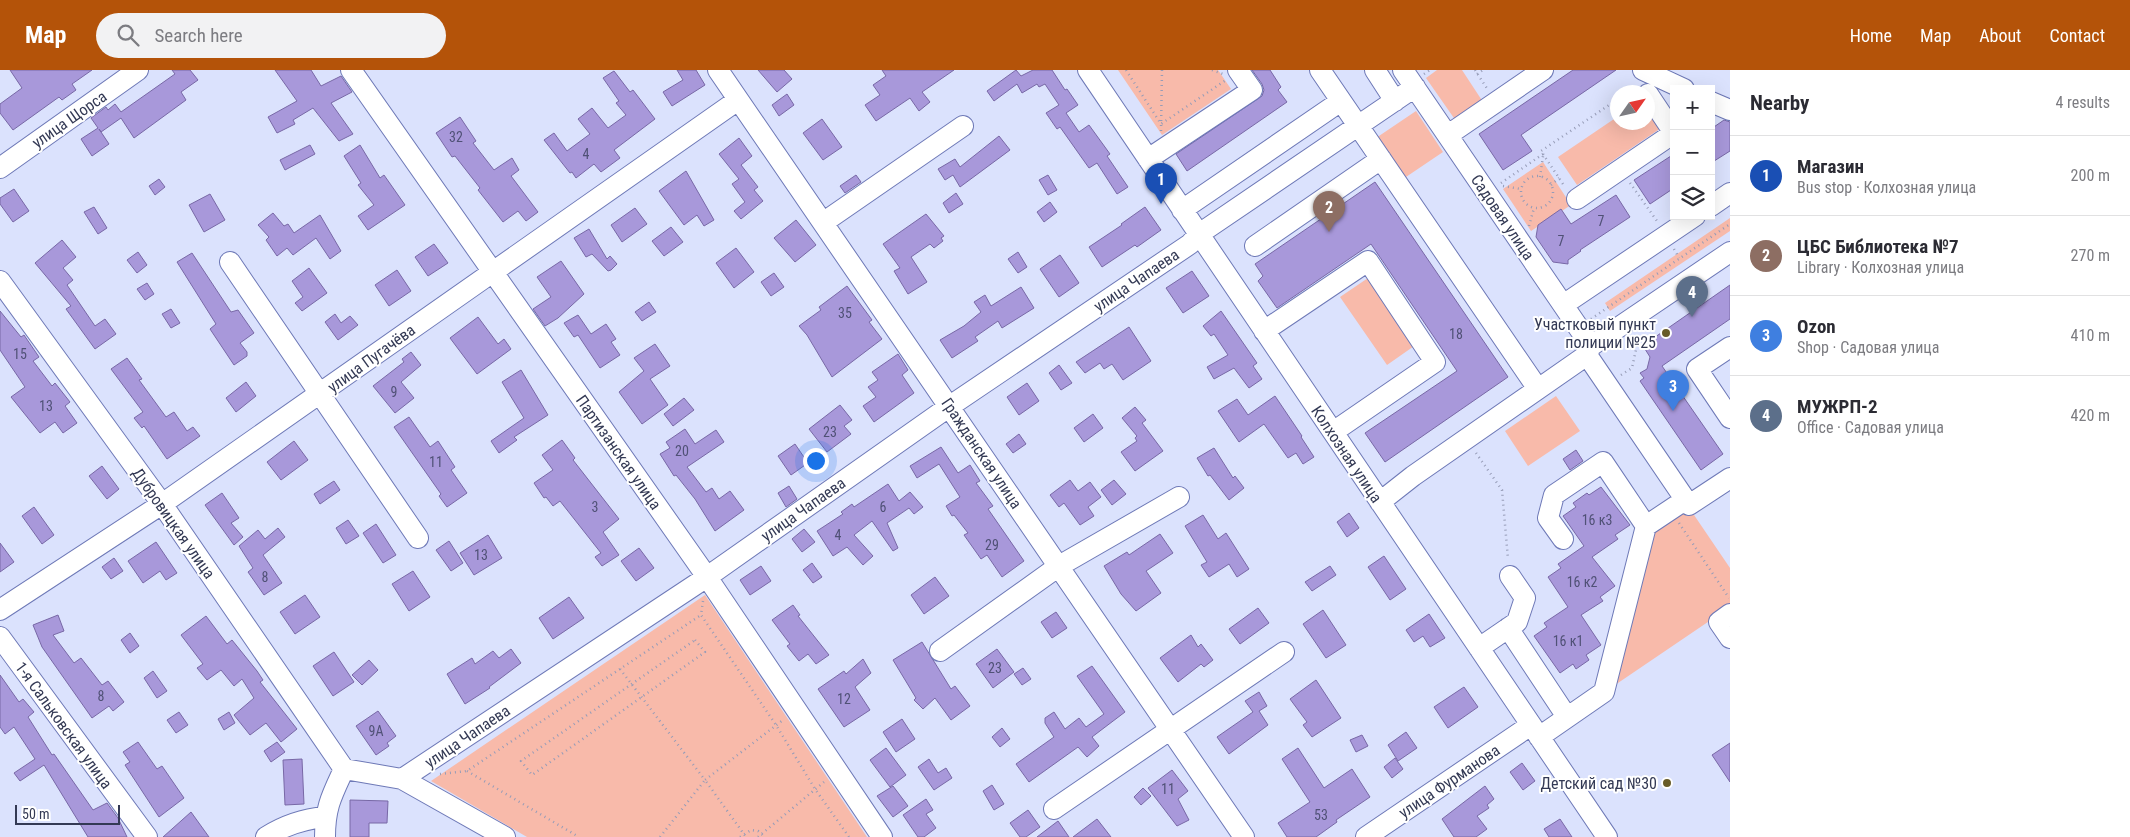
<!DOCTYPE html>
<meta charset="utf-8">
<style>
:root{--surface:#fff;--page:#f2f2f3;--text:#2b2b33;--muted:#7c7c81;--line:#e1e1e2;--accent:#b45309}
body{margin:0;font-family:"Roboto Condensed",sans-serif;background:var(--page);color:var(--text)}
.controls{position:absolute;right:15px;top:15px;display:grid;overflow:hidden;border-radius:0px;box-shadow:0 5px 20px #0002}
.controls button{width:45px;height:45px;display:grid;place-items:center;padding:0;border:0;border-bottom:1px solid var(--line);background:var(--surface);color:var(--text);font:25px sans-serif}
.compass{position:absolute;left:1610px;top:15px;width:45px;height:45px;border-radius:50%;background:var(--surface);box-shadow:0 5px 20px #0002;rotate:56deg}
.scale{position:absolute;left:15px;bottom:12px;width:105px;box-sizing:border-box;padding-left:5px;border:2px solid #333954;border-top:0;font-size:14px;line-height:18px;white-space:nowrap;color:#333954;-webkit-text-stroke:4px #fff;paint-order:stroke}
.you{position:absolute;left:815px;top:390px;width:18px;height:18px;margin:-12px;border:4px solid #fff;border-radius:50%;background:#1a73e8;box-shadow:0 0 0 8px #1a73e833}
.badge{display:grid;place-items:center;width:32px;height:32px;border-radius:50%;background:var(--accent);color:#fff;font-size:16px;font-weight:700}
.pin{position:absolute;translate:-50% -41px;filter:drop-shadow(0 1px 2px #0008)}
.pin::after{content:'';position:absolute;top:26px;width:18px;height:15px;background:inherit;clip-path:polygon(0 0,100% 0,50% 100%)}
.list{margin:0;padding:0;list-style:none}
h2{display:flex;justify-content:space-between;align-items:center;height:65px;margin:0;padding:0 20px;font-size:21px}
h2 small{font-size:16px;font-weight:400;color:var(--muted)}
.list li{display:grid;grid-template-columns:32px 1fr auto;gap:15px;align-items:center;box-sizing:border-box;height:80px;padding:0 20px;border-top:1px solid var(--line)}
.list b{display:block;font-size:19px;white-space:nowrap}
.list p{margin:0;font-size:16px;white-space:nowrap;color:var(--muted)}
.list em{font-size:16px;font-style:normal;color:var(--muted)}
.icon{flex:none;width:28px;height:28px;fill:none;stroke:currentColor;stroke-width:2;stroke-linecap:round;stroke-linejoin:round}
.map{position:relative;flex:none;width:1730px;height:767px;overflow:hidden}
header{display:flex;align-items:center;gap:30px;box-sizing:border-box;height:70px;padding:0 25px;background:var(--accent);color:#fff}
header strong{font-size:24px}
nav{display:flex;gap:28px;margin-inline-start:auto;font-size:18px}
.search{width:350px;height:45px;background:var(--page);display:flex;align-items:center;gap:12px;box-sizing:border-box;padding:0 18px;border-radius:28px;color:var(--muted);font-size:19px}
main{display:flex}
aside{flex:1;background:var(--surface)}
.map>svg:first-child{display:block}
</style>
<header>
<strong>Map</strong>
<div class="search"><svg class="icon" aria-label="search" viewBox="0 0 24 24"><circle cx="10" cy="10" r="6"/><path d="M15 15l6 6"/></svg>Search here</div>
<nav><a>Home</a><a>Map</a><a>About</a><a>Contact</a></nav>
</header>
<main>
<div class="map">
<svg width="1730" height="767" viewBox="0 0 1730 767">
<rect width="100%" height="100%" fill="#dbe2fd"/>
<!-- green -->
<path fill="#f8baaa" d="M1118,0H1218L1231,19L1162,65Z
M1437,0H1462L1483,32L1456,51L1426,8Z
M1648,39L1661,58L1577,115L1558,87L1617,47L1618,52H1648Z
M1416,41L1443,82L1403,109L1376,68Z
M1543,92L1571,135L1531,161L1503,119Z
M1730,148V161L1610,241L1605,233Z
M1371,206L1417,274L1387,295L1340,227Z
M1556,326L1580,361L1528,396L1505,361Z
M1683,441L1687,446L1692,442L1730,498V537L1615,615L1655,460Z
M705,525L867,767H527L431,711Z"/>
<!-- building -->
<path fill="#a898da" stroke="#7868a6" d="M10,0H92L72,14L76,20L62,30L59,27L13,60L0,43V34L22,18Z
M172,0H190L198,10L181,22L186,30L134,68L121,48L101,62L99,59L109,74L92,86L81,69L98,58L91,48L106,37L108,40L115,34L121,42L175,4Z
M275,0H311L321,16L341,6L352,22L331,33L353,64L339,71L313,38L293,50L295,54L277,63L268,47L297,31Z
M677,0H696L705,15L672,36L663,22L683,10Z
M758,0H784L792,9L777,22Z
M882,0H954L922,22L930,32L919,41L910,28L876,51L865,35L880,25L873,15L886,6Z
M1016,0L1021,6L1033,0H1052L1065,20L1067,19L1078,35L1066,43L1079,62L1089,55L1110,84L1107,86L1128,117L1117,124L1097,93L1089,98L1060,57L1057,59L1046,43L1059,35L1045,14L1039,17L1037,14L1022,23L1017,14L994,31L987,21Z
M1252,0H1270L1281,17L1278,20L1287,32L1187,101L1176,84L1262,26L1264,20L1262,14Z
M1573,0H1616L1521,65L1532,81L1503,100L1479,64Z
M614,1L630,22L633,20L655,49L614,80L620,88L601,102L594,94L576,108L572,102L570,103L544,70L554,63L567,81L590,64L578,49L592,38L608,58L626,45L616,33L619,31L603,8Z
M787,24L794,35L779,46L772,35Z
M460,47L476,71L473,73L494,100L512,88L519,100L511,106L538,142L526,151L518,141L503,152L478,120L480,118L455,86L452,87L436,63Z
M822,49L842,77L823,90L803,63Z
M1724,50L1730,52V81L1711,93V59Z
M999,66L1010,80L960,117L953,105L945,110L938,99L955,89L960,97Z
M739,68L752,86L741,95L758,117L754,120L763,131L741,149L734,141L745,132L732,114L739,109L719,84Z
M310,75L315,84L285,100L280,90Z
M360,75L380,108L384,105L405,135L368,160L358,146L374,135L358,115L361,113L344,86Z
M1674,84V118L1650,134L1634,110Z
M686,101L714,150L704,156L697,145L684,155L659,121Z
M856,105L861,112L845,123L840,116Z
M1048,105L1057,120L1048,125L1039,110Z
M159,109L165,117L155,125L149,116Z
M1375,112L1508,307L1385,392L1365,363L1457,301L1371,174L1277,238L1258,211L1263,206L1255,194Z
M14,119L29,141L13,152L0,134V128Z
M956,123L963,134L949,143L943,133Z
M210,124L225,150L204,162L189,135Z
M1616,125L1630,147L1580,180L1581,181L1568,190V194L1553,192L1536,167L1538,155L1561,139L1571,154Z
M1050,132L1057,142L1044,152L1037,142Z
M94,137L107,158L98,164L84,142Z
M1145,137L1161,160L1137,177L1135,175L1102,197L1089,177L1122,155L1121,154Z
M635,138L647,154L622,172L611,155Z
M273,143L284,156L288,154L294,163L320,145L341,181L330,189L316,168L293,185L287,178L277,186L266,170L269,167L258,155Z
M926,144L944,166L941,168L943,171L934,178L930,174L911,187L927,212L908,224L894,201L900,198L883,174Z
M796,150L816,175L795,192L774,168Z
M671,157L683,172L664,186L652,171Z
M589,159L607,189L610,186L617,194L611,200L608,201L592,184L586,187L574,168Z
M62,170L76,187L63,198L73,210L67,215L95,256L105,249L116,264L95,279L66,239L71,236L35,193Z
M434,174L448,193L428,206L415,187Z
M736,178L754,202L734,218L716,193Z
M138,182L147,195L137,203L127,190Z
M1018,182L1027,197L1018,203L1008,189Z
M192,183L231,242L238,240L254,263L240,273L247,282V286L234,295L210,259L216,254L177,192Z
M1060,185L1079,213L1059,227L1040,199Z
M561,191L584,224L558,248L545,256L533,239L551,227L537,207Z
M309,198L327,223L302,241L295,233L303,227L292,211Z
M397,200L411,221L389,236L375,215Z
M1192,201L1209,226L1183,243L1166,218Z
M774,203L784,217L771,226L761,212Z
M147,213L154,224L145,230L137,219Z
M1730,215V249L1662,296L1723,384L1701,400L1640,311L1644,308L1640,303L1647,299L1650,287L1645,279L1650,276L1648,272Z
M847,216L872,250L869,252L882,269L832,307L807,265L799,256L821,240L819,237Z
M1021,217L1034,238L1002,258L998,251L975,267L978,271L952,288L940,270L964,256L981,242L974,232L985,225L991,236Z
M649,232L656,242L642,251L635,242Z
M171,239L180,253L171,258L162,244Z
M0,241L21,267L24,265L39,287L33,291L52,316L55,313L70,332L65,336L77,353L63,363L55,352L40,363L11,327L25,317L0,280Z
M1221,241L1257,293L1253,296L1262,309L1249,318L1234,298L1214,309L1207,297L1228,285L1214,264L1211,266L1203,256Z
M335,244L341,253L350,246L358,255L338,270L325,252Z
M578,245L591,264L606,254L616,269L611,272L620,285L600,298L578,265L574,267L564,253Z
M478,247L498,274L504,269L511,279L477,304L450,268Z
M1129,257L1151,291L1123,310L1112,294L1104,299L1100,293L1085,303L1076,292Z
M655,274L670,296L650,309L668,335L642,354L619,322L644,301L634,288Z
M411,282L421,295L401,312L414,328L395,343L373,316L404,292L402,289Z
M898,284L908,300L902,305L914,323L874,352L863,336L876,327L868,317L878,310L872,302Z
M127,288L142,309L139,310L166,347L174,342L187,361L193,357L200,366L167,389L144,356L142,358L134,348L143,342L111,299Z
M1059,295L1072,313L1061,320L1049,303Z
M521,300L548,345L514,367L517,370L499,383L491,371L524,348L502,312Z
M246,312L256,326L236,342L226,328Z
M1027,313L1039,331L1019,345L1007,327Z
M1275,326L1302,366L1301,367L1314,387L1303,394L1296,383L1288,388L1264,354L1239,372L1218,341L1237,329L1248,345Z
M684,328L694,340L673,356L664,344Z
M840,335L852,350L844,356L851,364L827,382L809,359Z
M1135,337L1146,350L1142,353L1163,381L1135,401L1121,382L1137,371L1135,368L1137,366L1122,348Z
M1093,344L1103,358L1084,372L1074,358Z
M409,347L430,377L438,371L455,397L451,400L467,423L447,437L439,426L441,424L394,357Z
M685,359L695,374L716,360L724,372L687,397L706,422L712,418L719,429L730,421L744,440L715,461L695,429L676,405L674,406L660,384L670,378L666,372Z
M1019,364L1026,374L1013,383L1006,374Z
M562,370L575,388L573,390L619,449L603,462L619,485L602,496L595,487L601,483L560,431L553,436L546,427L544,428L534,413L553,400L542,385Z
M294,371L308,390L281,410L267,392Z
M795,374L808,393L791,405L778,386Z
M941,377L958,403L970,395L980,411L976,413L993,436L988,439L1024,491L1002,507L987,485L981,489L964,465L968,463L954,445L952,446L946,436L960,427L939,394L917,408L910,396Z
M1214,378L1233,408L1235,406L1244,418L1229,430L1210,405L1208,406L1197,388Z
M1576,380L1583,391L1570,400L1563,389Z
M102,396L119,419L107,429L89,406Z
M1070,410L1078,421L1090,412L1101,427L1088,437L1094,446L1080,455L1064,433L1059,437L1050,425Z
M1114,410L1126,424L1112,435L1101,420Z
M334,411L340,420L320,434L314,424Z
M888,414L899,431L910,422L923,437L914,444L909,438L887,453L898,478L893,481L872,451L854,465L873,486L863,495L847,477L833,486L817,461L843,444L841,442L852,434L854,437Z
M789,416L797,429L786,437L778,423Z
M1601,417L1630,455L1615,465L1618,469L1592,487L1615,516L1600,527L1603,531L1581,545L1601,575L1586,585L1589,590L1576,599L1573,594L1560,603L1534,566L1547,557L1544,553L1568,537L1548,507L1561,498L1558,494L1584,476L1563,446L1576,437L1573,433L1587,423L1589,425Z
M222,423L239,448L231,453L243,467L234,475L205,435Z
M34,437L54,465L42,474L22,446Z
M1349,443L1359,458L1347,467L1337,452Z
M1203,445L1218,469L1226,463L1249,499L1237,507L1229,494L1209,507L1201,495L1207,492L1185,456Z
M348,450L359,466L346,474L336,458Z
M376,454L396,485L383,493L363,463Z
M278,458L285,467L263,485L282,513L264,525L248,502L253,498L239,476L258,460L265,469Z
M804,459L815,472L802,482L792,469Z
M1160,464L1173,483L1146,501L1161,523L1136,541L1121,524L1104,496L1127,482L1129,485Z
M488,465L502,488L474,505L460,483Z
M449,471L463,493L451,501L436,480Z
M156,472L177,503L166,510L160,501L143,513L128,491Z
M0,473L14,492L0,502Z
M639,478L654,498L636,511L621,491Z
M1384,486L1406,519L1390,530L1368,497Z
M114,488L123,501L111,509L102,497Z
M812,493L822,507L813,513L803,500Z
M761,496L771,511L750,525L740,510Z
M1330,496L1336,505L1312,521L1305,512Z
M413,501L430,527L409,541L392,514Z
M935,507L949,526L924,544L911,525Z
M305,525L320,547L295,564L280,542Z
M569,527L584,548L553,569L539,548Z
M793,535L800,545L798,546L829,585L816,594L808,584L799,591L787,576L790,574L772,550Z
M1258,538L1269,553L1240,574L1229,559Z
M1323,540L1346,575L1326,588L1303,554Z
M1056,542L1067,558L1052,568L1041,552Z
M1429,544L1445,568L1430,577L1423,566L1414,572L1406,560Z
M58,545L64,561L53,565L74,593L81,588L102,615L108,611L124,632L113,641L109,636L92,648L42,577L33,555Z
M206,546L227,574L232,570L257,601L263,610L260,612L297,659L281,672L266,653L250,665L234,645L254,628L242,609L234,616L221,600L207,610L197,598L203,594L181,565Z
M130,563L139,576L130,583L121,570Z
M1191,565L1198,577L1201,574L1213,590L1204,597L1201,594L1178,612L1160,588Z
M922,572L951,619L955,616L970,636L951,650L935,628L923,639L914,630L916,628L893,590Z
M511,579L521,593L489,617L490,618L465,634L447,604L472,588L475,594L493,581L499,588Z
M997,579L1014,602L993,618L976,594Z
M334,582L354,612L333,626L313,596Z
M863,589L871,603L855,617L870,640L844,657L818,619L844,601L846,604Z
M369,590L378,600L362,615L352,605Z
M1092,596L1125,642L1092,667L1099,676L1087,687L1078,677L1029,712L1016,694L1054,667L1045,653V648L1054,642L1065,659L1079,648L1086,657L1104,644L1077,606Z
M1023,598L1031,609L1022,615L1014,604Z
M153,601L167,621L157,628L144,608Z
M0,605L19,632L23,629L34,642L28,647L52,685L54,684L93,740L107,733L118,748L127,767H88L44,695L20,711L14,703L35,689L14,657L5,664L0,657Z
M1316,610L1341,648L1312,667L1303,655L1307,652L1290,629Z
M1464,617L1478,637L1448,658L1434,637Z
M1259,622L1267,636L1259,641L1268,655L1229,684L1217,667L1253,642L1245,631Z
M378,641L396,666L387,673L389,676L376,685L356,656Z
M179,642L188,655L176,663L167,650Z
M229,642L235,653L224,660L218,649Z
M902,649L915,669L896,682L883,662Z
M1002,658L1010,669L1000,677L992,667Z
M1406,662L1417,678L1398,691L1388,675Z
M1362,665L1368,676L1356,682L1350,670Z
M138,672L157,699L162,696L184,728L159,747L125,695L130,692L123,682Z
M277,672L285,682L271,692L264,681Z
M1730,673V712L1712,685Z
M886,678L906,705L890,717L870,690Z
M1298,678L1324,718L1352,699L1370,727L1336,750L1337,752L1316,767H1287L1278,753L1310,732L1282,689Z
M1395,688L1403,699L1392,708L1384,697Z
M302,689L304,734L285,735L283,690Z
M929,689L938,703L946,698L952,708L934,720L918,697Z
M1522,693L1535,711L1523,720L1510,702Z
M1172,700L1188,721L1178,729L1189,750L1177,756L1148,718Z
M992,715L1004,734L994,740L983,721Z
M893,716L908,736L893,747L877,726Z
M1485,716L1494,729L1487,735L1489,738L1477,746L1487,759L1476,767H1454L1442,749Z
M1143,718L1151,726L1141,735L1134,727Z
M926,729L933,740L926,744L936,758L924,767H918L903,745Z
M350,730L388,731L387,753H369V767H350Z
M1028,740L1040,757L1026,767H1020L1010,753Z
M191,742L209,767H163Z
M1097,749L1111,767H1073Z
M1560,749L1572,767H1549L1544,759Z
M1058,751L1069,767H1037Z"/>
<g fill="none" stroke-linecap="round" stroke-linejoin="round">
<defs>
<path id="minor" d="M351,0L707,507L882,767
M718,0L1244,767
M1088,0L1607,767
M1320,0L1538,319
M1375,0L1395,31
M1403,0L1591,276
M1643,0L1684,19
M1648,24L1674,63
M1711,32L1730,40
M1448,65L1543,0
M1148,89L1252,20L1238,0
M0,98L138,0
M1577,129L1674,63
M1711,136L1730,123
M1182,140L1341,31
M824,152L963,56
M1255,176L1381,89
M230,192L418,468
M0,211L162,434L344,699
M1563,235L1695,146
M1264,261L1368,191L1435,292L1333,362
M1730,277L1697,299L1730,348
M1587,285L1689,435L1730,408
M1380,432L1413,406L1587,285L1591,276L1730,182
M1563,469L1548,448L1554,425L1603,392L1646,456
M0,540L162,434L738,30
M1730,544L1719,552L1730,568
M1508,558L1567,647
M0,567L147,767
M1479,578L1517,552L1525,528L1510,506
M940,581L1059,496L1179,427
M1539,667L1604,622L1646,456L1685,430
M344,699L402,709L505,767
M402,709L707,507L950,336L1190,174L1199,164L1415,17
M1054,739L1284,582
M266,767C285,755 303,749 325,747
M325,767C325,737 332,725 344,699
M1366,767L1531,655"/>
</defs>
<!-- minor casing -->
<use href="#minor" stroke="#6e79b7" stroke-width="22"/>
<!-- path -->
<path stroke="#969cb7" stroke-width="2.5" stroke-dasharray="1 4" stroke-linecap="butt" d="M1126,0L1161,54L1226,10
M1212,0L1223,4
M1475,0L1488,20
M1424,4L1430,0
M1477,4L1483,0
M1627,22L1633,19
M1161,61L1162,0
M1543,84L1565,117
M1521 122a16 16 0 1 1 32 0a16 16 0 1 1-32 0Z
M1540,107L1543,86
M1501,113L1543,84L1541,81L1618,29
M1630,113L1657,151
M1551,115L1559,108
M1503,116L1521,119
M1529,156L1534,138
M1674,179L1679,188
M1591,249L1730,154
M1621,305L1632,298L1637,275L1633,268
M1476,383L1502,420L1508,489
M1679,453L1729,528
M703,531L701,545L776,655L815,719L849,767
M695,570L705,582L532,705L521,691Z
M620,599L705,710L783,650
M467,701L579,767
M440,704L467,701L701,545
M660,767L705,710L746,767
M740,767L751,760L758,761L765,767
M758,767L824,712"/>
<!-- minor -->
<use href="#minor" stroke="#fff" stroke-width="20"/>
</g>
<!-- markers -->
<g fill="#685b28" stroke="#fff" stroke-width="2">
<circle cx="1666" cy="263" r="5"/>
<circle cx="1667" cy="713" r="5"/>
</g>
<g text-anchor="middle" stroke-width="4" stroke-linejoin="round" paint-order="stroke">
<!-- number labels -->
<g font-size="14" fill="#505176">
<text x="456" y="72">32</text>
<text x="586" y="89">4</text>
<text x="1601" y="156">7</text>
<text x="1561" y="176">7</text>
<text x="845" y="248">35</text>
<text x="1456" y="269">18</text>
<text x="20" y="289">15</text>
<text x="394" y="327">9</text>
<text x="46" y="341">13</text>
<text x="830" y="367">23</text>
<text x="682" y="386">20</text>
<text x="436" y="397">11</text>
<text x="595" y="442">3</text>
<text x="883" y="442">6</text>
<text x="1597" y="455">16 к3</text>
<text x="838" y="470">4</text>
<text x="992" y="480">29</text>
<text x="481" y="490">13</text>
<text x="265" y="512">8</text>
<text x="1582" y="517">16 к2</text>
<text x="1568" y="576">16 к1</text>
<text x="995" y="603">23</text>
<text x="101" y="631">8</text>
<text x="844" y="634">12</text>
<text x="376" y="666">9А</text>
<text x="1168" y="724">11</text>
<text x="1321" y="750">53</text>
</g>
<!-- street labels -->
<g font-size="16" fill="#333954" stroke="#fff">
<text transform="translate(69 49) rotate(-35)" y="6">улица Щорса</text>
<text transform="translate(1503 147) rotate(56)" y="6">Садовая улица</text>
<text transform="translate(1136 210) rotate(-34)" y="6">улица Чапаева</text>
<text transform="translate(371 288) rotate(-36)" y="6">улица Пугачёва</text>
<text transform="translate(619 382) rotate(55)" y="6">Партизанская улица</text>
<text transform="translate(982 383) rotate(56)" y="6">Гражданская улица</text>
<text transform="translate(1347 384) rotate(56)" y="6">Колхозная улица</text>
<text transform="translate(803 439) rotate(-35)" y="6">улица Чапаева</text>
<text transform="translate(174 453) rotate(55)" y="6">Дубровицкая улица</text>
<text transform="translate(64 655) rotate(54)" y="6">1-я Сальковская улица</text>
<text transform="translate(467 666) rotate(-34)" y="6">улица Чапаева</text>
<text transform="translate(1449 711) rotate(-34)" y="6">улица Фурманова</text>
</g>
<!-- poi labels -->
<g font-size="16" fill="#333954" stroke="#fff" text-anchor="end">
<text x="1656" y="260">Участковый пункт<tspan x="1656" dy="18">полиции №25</tspan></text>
<text x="1657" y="719">Детский сад №30</text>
</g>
</g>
</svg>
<div class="controls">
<button>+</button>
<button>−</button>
<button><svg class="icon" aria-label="layers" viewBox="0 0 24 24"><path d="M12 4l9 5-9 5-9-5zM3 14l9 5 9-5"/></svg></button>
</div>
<svg class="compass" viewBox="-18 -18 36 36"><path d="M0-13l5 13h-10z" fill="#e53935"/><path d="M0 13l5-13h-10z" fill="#7c7c81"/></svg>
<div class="scale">50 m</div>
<div class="you"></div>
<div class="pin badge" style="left:1161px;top:134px;background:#1a4fb4">1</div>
<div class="pin badge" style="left:1329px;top:162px;background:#8d6e63">2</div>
<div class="pin badge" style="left:1673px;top:341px;background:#3f7fe0">3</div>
<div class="pin badge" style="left:1692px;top:247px;background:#5c6f8a">4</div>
</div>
<aside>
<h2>Nearby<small>4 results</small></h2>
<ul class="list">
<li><span class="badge" style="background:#1a4fb4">1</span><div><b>Магазин</b><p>Bus stop · Колхозная улица</p></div><em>200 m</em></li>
<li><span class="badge" style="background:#8d6e63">2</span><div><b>ЦБС Библиотека №7</b><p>Library · Колхозная улица</p></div><em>270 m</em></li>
<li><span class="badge" style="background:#3f7fe0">3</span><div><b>Ozon</b><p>Shop · Садовая улица</p></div><em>410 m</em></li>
<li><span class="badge" style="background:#5c6f8a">4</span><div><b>МУЖРП-2</b><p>Office · Садовая улица</p></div><em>420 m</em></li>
</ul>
</aside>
</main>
